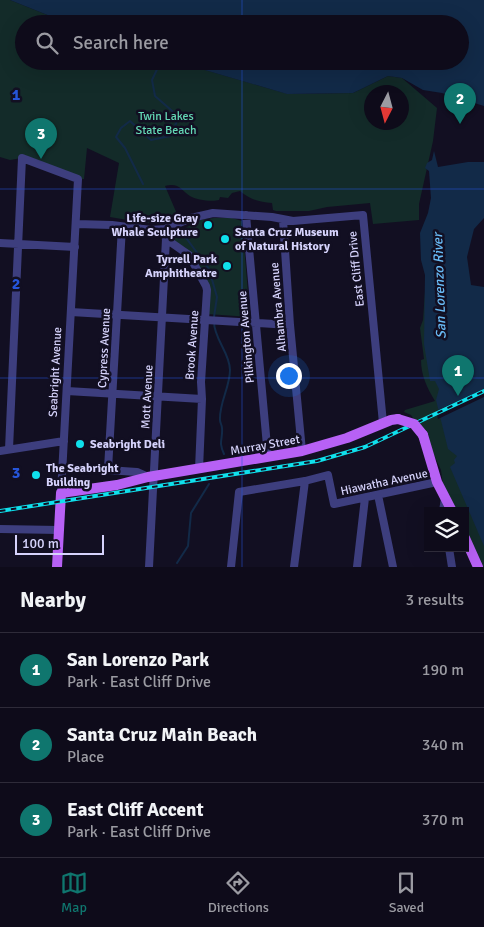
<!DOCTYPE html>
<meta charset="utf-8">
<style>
:root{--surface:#0e0b1a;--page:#1c1927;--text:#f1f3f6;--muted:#9b9ba2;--line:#2e2b39;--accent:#0f766e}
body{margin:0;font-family:Signika,sans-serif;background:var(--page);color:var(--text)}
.controls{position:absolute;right:15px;bottom:15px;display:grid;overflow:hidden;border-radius:0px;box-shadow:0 5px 20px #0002}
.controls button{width:45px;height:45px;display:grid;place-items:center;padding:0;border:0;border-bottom:1px solid var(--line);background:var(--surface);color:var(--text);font:25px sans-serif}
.compass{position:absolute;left:364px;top:85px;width:45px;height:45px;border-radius:50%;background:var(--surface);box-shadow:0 5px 20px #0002;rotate:186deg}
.scale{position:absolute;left:15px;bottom:12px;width:89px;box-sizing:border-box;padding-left:5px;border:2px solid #d6d3fc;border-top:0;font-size:14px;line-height:18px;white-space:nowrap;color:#d6d3fc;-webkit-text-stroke:4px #120f22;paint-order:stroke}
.you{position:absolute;left:288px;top:375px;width:18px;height:18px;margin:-12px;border:4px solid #fff;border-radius:50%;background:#1a73e8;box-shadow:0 0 0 8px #1a73e833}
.badge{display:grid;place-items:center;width:32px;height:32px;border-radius:50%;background:var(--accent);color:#fff;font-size:16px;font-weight:700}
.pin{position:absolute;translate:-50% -41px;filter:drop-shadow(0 1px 2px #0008)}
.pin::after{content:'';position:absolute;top:26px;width:18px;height:15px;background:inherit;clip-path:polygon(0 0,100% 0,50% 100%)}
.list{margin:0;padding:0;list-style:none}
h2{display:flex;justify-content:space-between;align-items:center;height:65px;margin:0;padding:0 20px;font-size:21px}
h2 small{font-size:16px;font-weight:400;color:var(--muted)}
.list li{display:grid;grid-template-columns:32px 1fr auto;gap:15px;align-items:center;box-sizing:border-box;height:75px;padding:0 20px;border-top:1px solid var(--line)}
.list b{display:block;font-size:19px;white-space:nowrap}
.list p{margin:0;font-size:16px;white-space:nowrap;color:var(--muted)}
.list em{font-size:16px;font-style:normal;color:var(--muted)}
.icon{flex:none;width:28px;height:28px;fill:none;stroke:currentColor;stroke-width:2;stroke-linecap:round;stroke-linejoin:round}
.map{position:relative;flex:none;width:484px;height:567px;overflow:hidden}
.search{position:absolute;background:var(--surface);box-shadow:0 5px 20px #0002;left:15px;right:15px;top:15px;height:55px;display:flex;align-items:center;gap:12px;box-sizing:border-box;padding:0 18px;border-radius:28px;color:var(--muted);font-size:19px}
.sheet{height:290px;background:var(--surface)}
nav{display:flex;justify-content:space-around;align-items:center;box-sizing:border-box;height:70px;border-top:1px solid var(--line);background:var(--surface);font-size:14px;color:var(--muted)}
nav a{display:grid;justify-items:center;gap:2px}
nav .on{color:var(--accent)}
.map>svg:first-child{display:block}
</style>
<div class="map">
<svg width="484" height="567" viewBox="0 0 484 567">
<rect width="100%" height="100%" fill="#120f22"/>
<!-- green -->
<path fill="#132b29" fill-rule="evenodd" d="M0,0H10L70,24H24V61H174L288,94L353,93L388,76L402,78L437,108L433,141L419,204V220L373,224L370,203L327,207L309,211H276L273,210L272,203C259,202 251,200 240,191L232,193L228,198L220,197L219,200C212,202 196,200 190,196C181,190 179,182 165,186L177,214L153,223H145L110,217L119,163L87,148L84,179H78L22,158L10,160L0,157ZM372,92H402V122H372Z
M214,218H232L242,221L250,317L207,314L206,281L186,248L174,241V234L200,220Z
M426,219L432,221L484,380V567H482L465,532V511H455L443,485L441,470L425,436L411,415L404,412L405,410L435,401C427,388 421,375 421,360L424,359L420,328L423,320L425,291Z"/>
<!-- water -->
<path fill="#122a48" d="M10,0H484V106L442,93L423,90L402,78L388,76L353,93L287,94L174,61H460V24H70Z
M434,151L438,167L468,162H484V218L474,229L467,257L471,285L484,287V546L450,467L455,463L454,460L457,456L448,449L436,400L439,389L435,381H430L424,344L425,275L421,260L420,233L428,213L431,198L429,171L425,168L427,163L432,160Z"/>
<!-- pier -->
<path fill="#120f22" d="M484,389V397L438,419L436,411Z"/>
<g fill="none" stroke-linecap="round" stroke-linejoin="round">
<!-- stream -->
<path stroke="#122a48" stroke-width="2" d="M143,184L125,148L116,137L121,128L130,121L151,140L170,136L179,117L155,96L152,80L161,61
M181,231L209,269L217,297L214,317
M214,322C214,339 230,353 230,370C230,387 219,403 220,420C220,423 222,425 222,428C223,440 218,441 224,454
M177,563L188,546L191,513L209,484"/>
<!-- minor -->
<path stroke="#3d3e7e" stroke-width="8" d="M246,215L268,457
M283,220L290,325L302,451
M76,224L112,225L151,230L165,229L191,218L213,213L272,217L293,221L363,215L383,423
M166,239L189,255L206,286L207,290L201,382L202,399L199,469
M0,243L75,247
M71,312L290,325
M67,391L202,399
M9,449L22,158L78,179L61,493
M0,451L64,441
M62,467L137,472L148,477
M108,469L122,227
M378,495L393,567
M443,511L445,498
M0,529L59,530
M449,548L452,567
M149,567L166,239L165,229
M231,567L239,492L305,481L328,475L334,504L437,482
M294,567L305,481
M357,567L365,498"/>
<!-- major -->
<path stroke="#b761f5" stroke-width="10" d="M423,435L437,482L452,511
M465,538L478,567
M57,567L61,493L117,485L148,477L302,451L347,438L391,420L398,419"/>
<defs>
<path id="rail" d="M0,511L317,461L365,447L484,391"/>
</defs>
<!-- rail casing -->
<use href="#rail" stroke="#0fe0ec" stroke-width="4"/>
<!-- rail -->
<use href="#rail" stroke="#120f22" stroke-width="2" stroke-dasharray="5.5" stroke-linecap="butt"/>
<!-- major-bridge -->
<path stroke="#b761f5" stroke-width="10" d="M398,419L414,424L423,435"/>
</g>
<!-- grid -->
<path fill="none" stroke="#2655da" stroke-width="1" stroke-opacity="0.55" d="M242,0V24M242,61V567M0,189H484M0,378H484"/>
<!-- markers -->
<g fill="#0fe0ec" stroke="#120f22" stroke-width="2">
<circle cx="208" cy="225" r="5"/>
<circle cx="225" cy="239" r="5"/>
<circle cx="227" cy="266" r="5"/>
<circle cx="80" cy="444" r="5"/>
<circle cx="36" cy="475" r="5"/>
</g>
<g text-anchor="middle" stroke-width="5" stroke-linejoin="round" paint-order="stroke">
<!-- park labels -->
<g font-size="12" fill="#64d8b5" stroke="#120f22">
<text x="166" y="120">Twin Lakes<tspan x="166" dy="14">State Beach</tspan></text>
</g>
<!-- poi labels -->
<g font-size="12" font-weight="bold" fill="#d6d3fc" stroke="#120f22" text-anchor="start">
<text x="198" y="222" text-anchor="end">Life-size Gray<tspan x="198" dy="14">Whale Sculpture</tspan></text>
<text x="235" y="236">Santa Cruz Museum<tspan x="235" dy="14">of Natural History</tspan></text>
<text x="217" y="263" text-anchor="end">Tyrrell Park<tspan x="217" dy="14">Amphitheatre</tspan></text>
<text x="90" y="448">Seabright Deli</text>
<text x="46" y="472">The Seabright<tspan x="46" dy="14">Building</tspan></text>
</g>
<!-- street labels -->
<g font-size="12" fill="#d6d3fc" stroke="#120f22">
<text transform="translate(356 269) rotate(-96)" y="4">East Cliff Drive</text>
<text transform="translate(278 307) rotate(-95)" y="4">Alhambra Avenue</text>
<text transform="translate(246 337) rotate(-95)" y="4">Pilkington Avenue</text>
<text transform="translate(192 345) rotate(-86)" y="4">Brook Avenue</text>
<text transform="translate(104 348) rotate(-87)" y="4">Cypress Avenue</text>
<text transform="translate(55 372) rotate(-87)" y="4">Seabright Avenue</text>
<text transform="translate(147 397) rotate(-87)" y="4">Mott Avenue</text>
<text transform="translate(265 445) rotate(-10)" y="4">Murray Street</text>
<text transform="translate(384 482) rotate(-12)" y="4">Hiawatha Avenue</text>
</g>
<!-- water labels -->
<g font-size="14" font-style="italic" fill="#68baf5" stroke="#120f22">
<text transform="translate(439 286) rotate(-92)" y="5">San Lorenzo River</text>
</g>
</g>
<g font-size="16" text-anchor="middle" font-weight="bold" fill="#2655da" stroke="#120f22" stroke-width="5" stroke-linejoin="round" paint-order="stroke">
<text x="16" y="100">1</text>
<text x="16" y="289">2</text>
<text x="16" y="478">3</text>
</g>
</svg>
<div class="controls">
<button><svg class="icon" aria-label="layers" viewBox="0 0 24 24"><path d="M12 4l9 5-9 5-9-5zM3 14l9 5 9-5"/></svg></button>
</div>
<svg class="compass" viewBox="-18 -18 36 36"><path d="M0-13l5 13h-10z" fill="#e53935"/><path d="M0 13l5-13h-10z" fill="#9b9ba2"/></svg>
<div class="scale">100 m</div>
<div class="you"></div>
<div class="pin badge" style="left:458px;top:396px">1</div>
<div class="pin badge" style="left:460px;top:124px">2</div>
<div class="pin badge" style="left:41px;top:159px">3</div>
<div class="search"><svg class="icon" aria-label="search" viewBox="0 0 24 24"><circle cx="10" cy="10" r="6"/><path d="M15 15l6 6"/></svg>Search here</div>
</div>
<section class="sheet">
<h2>Nearby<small>3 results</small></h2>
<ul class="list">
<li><span class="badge">1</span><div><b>San Lorenzo Park</b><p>Park · East Cliff Drive</p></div><em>190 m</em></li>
<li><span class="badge">2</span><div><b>Santa Cruz Main Beach</b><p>Place</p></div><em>340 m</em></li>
<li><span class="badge">3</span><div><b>East Cliff Accent</b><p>Park · East Cliff Drive</p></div><em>370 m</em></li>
</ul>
</section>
<nav>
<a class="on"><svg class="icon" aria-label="map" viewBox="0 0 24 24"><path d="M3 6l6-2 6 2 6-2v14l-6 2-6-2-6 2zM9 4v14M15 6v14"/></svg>Map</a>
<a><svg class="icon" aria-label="directions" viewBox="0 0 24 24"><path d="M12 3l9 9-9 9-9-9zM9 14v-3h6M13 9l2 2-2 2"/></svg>Directions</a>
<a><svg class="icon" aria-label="saved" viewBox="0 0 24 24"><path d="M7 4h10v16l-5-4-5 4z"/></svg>Saved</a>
</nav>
